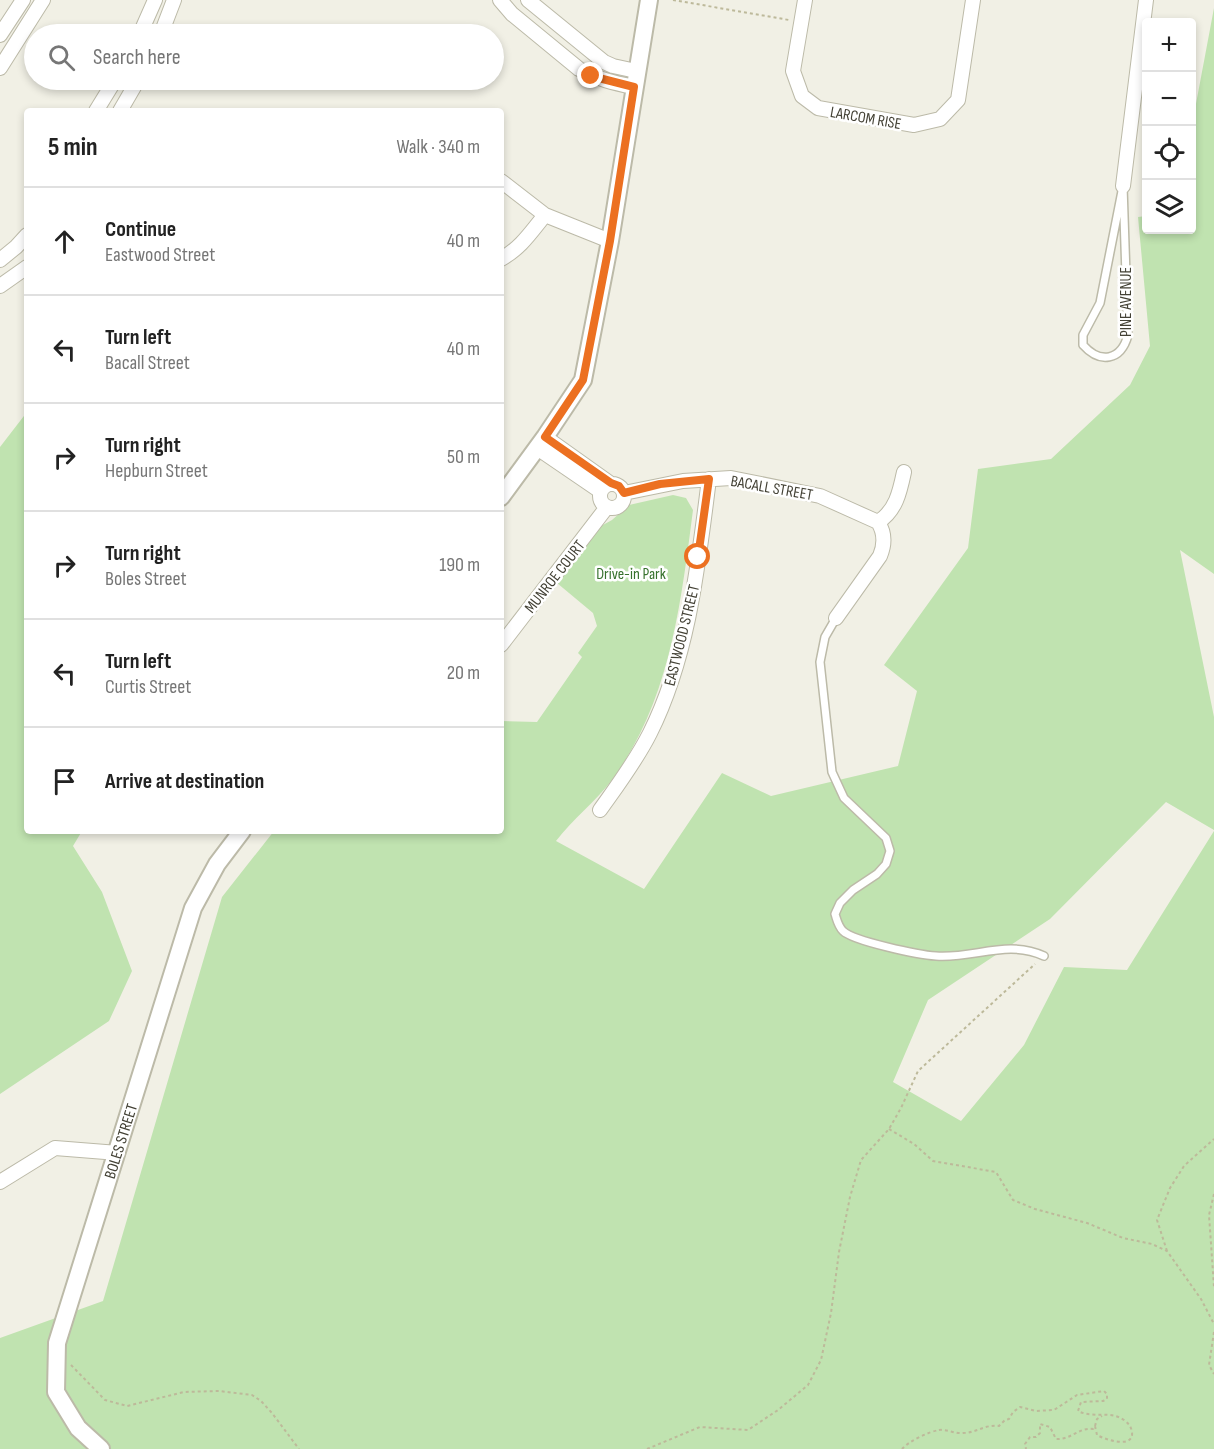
<!DOCTYPE html>
<meta charset="utf-8">
<style>
:root{--surface:#fff;--page:#f6f6f6;--text:#222;--muted:#767676;--line:#e0e0e0}
body{margin:0;font-family:"Sofia Sans Condensed",sans-serif;background:var(--page);color:var(--text)}
.controls{position:absolute;right:18px;top:18px;display:grid;overflow:hidden;border-radius:6px;box-shadow:0 3px 9px #0003}
.controls button{width:54px;height:54px;display:grid;place-items:center;padding:0;border:0;border-bottom:2px solid var(--line);background:var(--surface);color:var(--text);font:30px sans-serif}
.stop{position:absolute;width:18px;height:18px;margin:-14px;border:4px solid #ec7021;border-radius:50%;background:#fff}
.stop.end{background:#ec7021;border-color:#fff;box-shadow:0 2px 6px #0008}
.list{margin:0;padding:0;list-style:none}
h2{display:flex;justify-content:space-between;align-items:center;height:78px;margin:0;padding:0 24px;font-size:26px}
h2 small{font-size:20px;font-weight:400;color:var(--muted)}
.list li{display:grid;grid-template-columns:39px 1fr auto;gap:18px;align-items:center;box-sizing:border-box;height:108px;padding:0 24px;border-top:2px solid var(--line)}
.list b{display:block;font-size:22px;white-space:nowrap}
.list p{margin:0;font-size:20px;white-space:nowrap;color:var(--muted)}
.list em{font-size:20px;font-style:normal;color:var(--muted)}
.icon{flex:none;width:33px;height:33px;fill:none;stroke:currentColor;stroke-width:2;stroke-linecap:round;stroke-linejoin:round}
.map{position:relative;flex:none;width:1214px;height:1449px;overflow:hidden}
.search{position:absolute;background:var(--surface);box-shadow:0 3px 9px #0003;left:24px;top:24px;width:480px;height:66px;display:flex;align-items:center;gap:15px;box-sizing:border-box;padding:0 21px;border-radius:33px;color:var(--muted);font-size:22px}
.panel{position:absolute;background:var(--surface);box-shadow:0 3px 9px #0003;left:24px;top:108px;width:480px;height:726px;border-radius:6px}
.map>svg:first-child{display:block}
</style>
<div class="map">
<svg width="1214" height="1449" viewBox="0 0 1214 1449">
<rect width="100%" height="100%" fill="#f1f0e5"/>
<!-- green -->
<path fill="#c0e3b0" d="M1214,8V574L1180,550L1214,717V830L1166,802L1050,919L928,1000L893,1082L961,1121L1024,1045L1064,967L1127,970L1214,831V1449H0V1338L103,1301L222,897L274,831H501V721L537,722L582,657L578,653L597,626L593,613L557,583L601,526L612,520L629,505L673,495L686,498L693,510C681,603 670,701 612,780C595,802 573,819 556,841L644,889L722,773L771,796L898,766L917,691L884,665L968,548L978,469L1051,459L1130,385L1150,346L1138,217L1146,216V230H1192V125Z
M27,412V831H82L73,846L102,892L132,971L109,1021L0,1094V447Z"/>
<g fill="none" stroke-linecap="round" stroke-linejoin="round">
<defs>
<path id="service" d="M1123,186L1128,335C1121,361 1100,364 1083,345V335L1100,303Z
M836,618L825,637L820,662L832,772L844,798L886,838L890,851L886,864L877,874L853,890L840,903L835,914C837,920 838,926 843,931C853,941 919,955 936,956C974,959 1007,939 1044,956"/>
<path id="minor" d="M500,0L512,14L579,69C597,79 614,83 634,87
M528,0L604,62L613,66L636,71
M805,0L793,71L802,96L818,108L914,125L940,119L958,100L973,0
M140,34L155,0
M161,34L174,0
M0,35L23,0
M0,68L43,0
M96,111L115,80
M120,111L138,80
M501,181L545,215L610,241
M1123,186L1146,0
M501,259C521,248 531,232 545,215
M0,260L16,247L27,235
M0,286L27,267
M545,437L611,484
M537,448L600,491
M600 496a12 12 0 1 1 24 0a12 12 0 1 1-24 0Z
M624,493L683,481L731,478L820,496L878,522
M878,522C896,511 900,491 904,472
M836,618L880,556C885,544 885,533 878,522
M501,645L607,507
M600,810C617,786 636,761 650,733C689,655 698,565 709,479
M0,1182L55,1148L118,1153"/>
<g id="tertiary">
<path d="M501,497L545,437L583,380L610,241L649,0"/>
<path id="s1" d="M101,1449L78,1428L56,1392L57,1343L193,908L217,864L242,831"/>
</g>
</defs>
<!-- service casing -->
<use href="#service" stroke="#bcbaa8" stroke-width="10"/>
<!-- minor casing -->
<use href="#minor" stroke="#bcbaa8" stroke-width="16"/>
<!-- tertiary casing -->
<use href="#tertiary" stroke="#bcbaa8" stroke-width="20"/>
<!-- path -->
<path stroke="#bdb99a" stroke-width="2" stroke-dasharray="3 3" stroke-linecap="butt" d="M673,0L789,20
M889,1129L914,1144L933,1161L996,1172L1013,1200L1035,1209L1087,1223L1123,1238L1152,1244L1167,1251L1201,1299L1214,1324
M1214,1194L1209,1215L1214,1287
M1167,1251L1157,1220L1170,1188L1184,1166L1214,1139
M1214,1332L1209,1365L1214,1374
M71,1365L105,1400L127,1406L184,1392L219,1391L252,1395L261,1401L272,1413L299,1449
M1095,1426L1097,1419L1102,1416
M647,1449L700,1427L748,1430L778,1410L808,1385L821,1360L831,1313L839,1252L850,1197L861,1160L889,1129L901,1108L918,1071L1035,964
M902,1449C909,1441 928,1432 939,1430C947,1429 955,1434 963,1433C976,1433 985,1424 999,1426L1005,1420L1009,1419L1013,1412L1020,1407L1036,1411L1054,1410L1077,1395L1104,1391L1107,1394V1399L1103,1401L1081,1402L1078,1411C1094,1419 1110,1410 1124,1420C1128,1423 1131,1426 1132,1432C1134,1449 1106,1440 1097,1435L1095,1426L1093,1429C1079,1427 1071,1440 1056,1439L1050,1427L1040,1424V1433L1036,1437H1030L1025,1444L1026,1449"/>
<!-- service -->
<use href="#service" stroke="#fff" stroke-width="7"/>
<!-- minor -->
<use href="#minor" stroke="#fff" stroke-width="14"/>
<!-- tertiary -->
<use href="#tertiary" stroke="#fff" stroke-width="16"/>
</g>
<g fill="none" stroke-linecap="round" stroke-linejoin="round">
<!-- route -->
<path stroke="#ec7021" stroke-width="8" d="M591,76L634,87L610,241L583,380L545,437L611,483L619,486L624,493L660,484L709,479L698,557"/>
</g>
<g text-anchor="middle" stroke-width="5" stroke-linejoin="round" paint-order="stroke">
<!-- street labels -->
<g font-size="16" fill="#434135" stroke="#fff">
<text transform="translate(866 117) rotate(10)" y="6">LARCOM RISE</text>
<text transform="translate(1125 302) rotate(-90)" y="6">PINE AVENUE</text>
<text transform="translate(772 487) rotate(10)" y="6">BACALL STREET</text>
<text transform="translate(554 576) rotate(-52)" y="6">MUNROE COURT</text>
<text transform="translate(681 635) rotate(-76)" y="6">EASTWOOD STREET</text>
<text dy="6" stroke="none"><textPath href="#s1" startOffset="334">BOLES STREET</textPath></text>
</g>
<!-- park labels -->
<g font-size="16" fill="#36712c" stroke="#fff">
<text x="631" y="579">Drive-in Park</text>
</g>
</g>
</svg>
<div class="controls">
<button>+</button>
<button>−</button>
<button><svg class="icon" aria-label="locate" viewBox="0 0 24 24"><circle cx="12" cy="12" r="6"/><path d="M12 2v4M12 18v4M2 12h4M18 12h4"/></svg></button>
<button><svg class="icon" aria-label="layers" viewBox="0 0 24 24"><path d="M12 4l9 5-9 5-9-5zM3 14l9 5 9-5"/></svg></button>
</div>
<div class="stop" style="left:698px;top:557px"></div>
<div class="stop end" style="left:591px;top:76px"></div>
<div class="search"><svg class="icon" aria-label="search" viewBox="0 0 24 24"><circle cx="10" cy="10" r="6"/><path d="M15 15l6 6"/></svg>Search here</div>
<section class="panel">
<h2>5 min<small>Walk · 340 m</small></h2>
<ul class="list">
<li><svg class="icon" aria-label="ahead" viewBox="0 0 24 24"><path d="M12 20V5M6 11l6-6 6 6"/></svg><div><b>Continue</b><p>Eastwood Street</p></div><em>40 m</em></li>
<li><svg class="icon" aria-label="left" viewBox="0 0 24 24"><path d="M17 20v-9H6M10 6l-5 5 5 5"/></svg><div><b>Turn left</b><p>Bacall Street</p></div><em>40 m</em></li>
<li><svg class="icon" aria-label="right" viewBox="0 0 24 24"><path d="M7 20v-9h11M14 6l5 5-5 5"/></svg><div><b>Turn right</b><p>Hepburn Street</p></div><em>50 m</em></li>
<li><svg class="icon" aria-label="right" viewBox="0 0 24 24"><path d="M7 20v-9h11M14 6l5 5-5 5"/></svg><div><b>Turn right</b><p>Boles Street</p></div><em>190 m</em></li>
<li><svg class="icon" aria-label="left" viewBox="0 0 24 24"><path d="M17 20v-9H6M10 6l-5 5 5 5"/></svg><div><b>Turn left</b><p>Curtis Street</p></div><em>20 m</em></li>
<li><svg class="icon" aria-label="arrive" viewBox="0 0 24 24"><path d="M6 21V4h12l-3 4 3 4H6"/></svg><div><b>Arrive at destination</b></div></li>
</ul>
</section>
</div>
